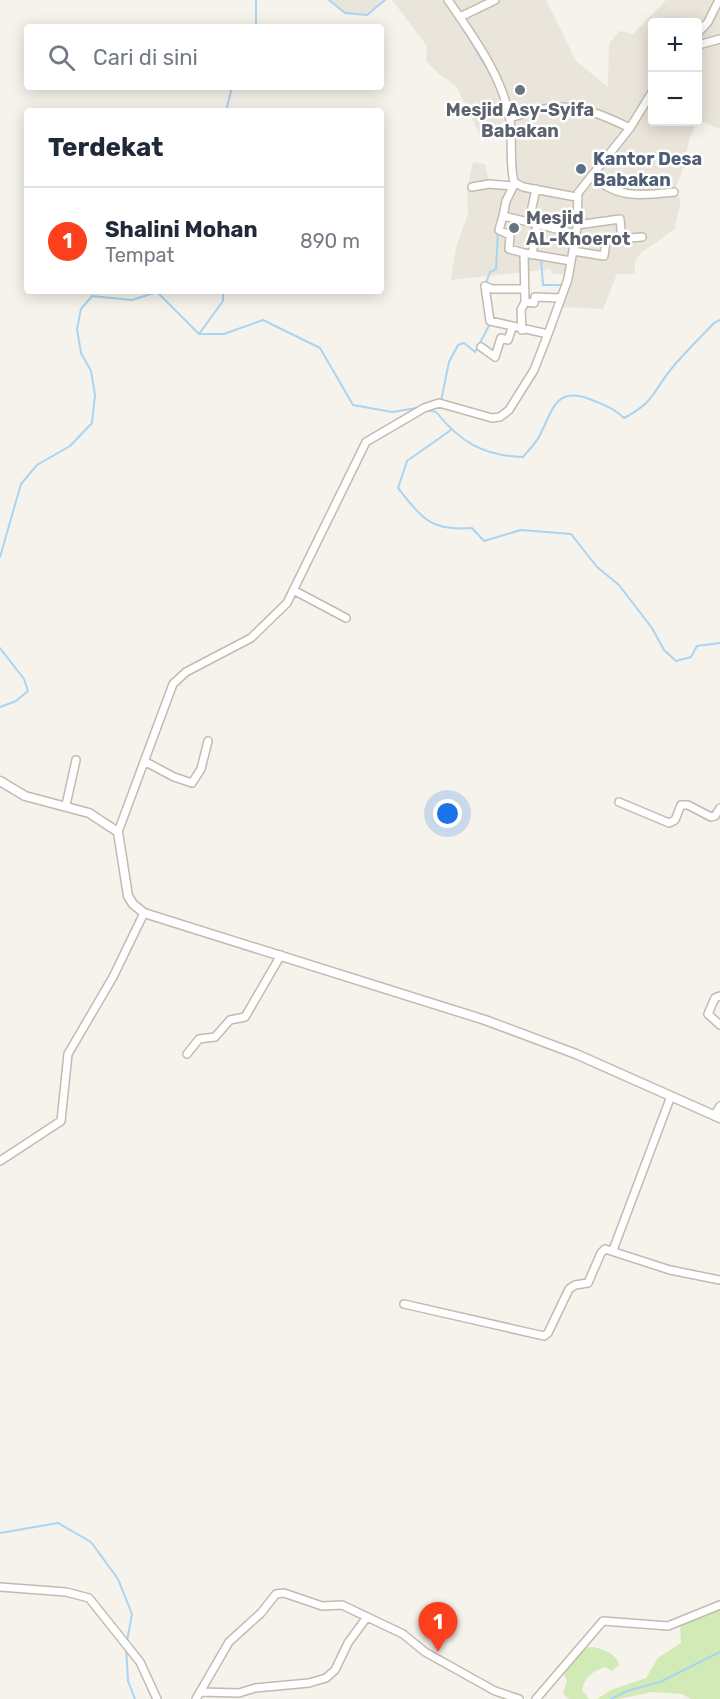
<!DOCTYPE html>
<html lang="id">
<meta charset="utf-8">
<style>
:root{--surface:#fff;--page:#f6f6f7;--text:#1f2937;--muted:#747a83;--line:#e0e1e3;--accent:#fc3f1d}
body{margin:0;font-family:Rubik,sans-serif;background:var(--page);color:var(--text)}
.controls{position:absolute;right:18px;top:18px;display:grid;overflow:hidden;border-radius:6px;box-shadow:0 3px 15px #0003}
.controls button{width:54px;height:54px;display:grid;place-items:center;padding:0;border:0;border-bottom:2px solid var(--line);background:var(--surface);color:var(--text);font:30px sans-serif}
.you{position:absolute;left:448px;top:814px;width:21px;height:21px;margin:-15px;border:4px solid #fff;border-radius:50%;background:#1a73e8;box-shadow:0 0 0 9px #1a73e833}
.badge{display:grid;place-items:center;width:39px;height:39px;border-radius:50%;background:var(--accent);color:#fff;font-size:20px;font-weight:700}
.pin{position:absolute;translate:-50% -50px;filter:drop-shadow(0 2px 3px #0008)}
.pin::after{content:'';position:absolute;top:32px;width:21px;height:18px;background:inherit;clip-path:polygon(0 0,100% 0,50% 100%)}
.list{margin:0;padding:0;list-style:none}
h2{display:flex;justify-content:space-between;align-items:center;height:78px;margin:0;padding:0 24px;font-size:26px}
h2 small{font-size:20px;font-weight:400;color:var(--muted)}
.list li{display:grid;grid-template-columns:39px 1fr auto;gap:18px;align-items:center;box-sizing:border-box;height:108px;padding:0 24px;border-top:2px solid var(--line)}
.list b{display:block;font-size:22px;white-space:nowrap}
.list p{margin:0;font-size:20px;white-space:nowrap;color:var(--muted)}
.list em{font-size:20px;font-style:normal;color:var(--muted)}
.icon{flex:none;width:33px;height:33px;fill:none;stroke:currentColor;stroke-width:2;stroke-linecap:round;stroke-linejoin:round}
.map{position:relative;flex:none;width:720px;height:1699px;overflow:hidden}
.search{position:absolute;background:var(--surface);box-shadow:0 3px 15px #0003;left:24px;top:24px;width:360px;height:66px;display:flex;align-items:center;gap:15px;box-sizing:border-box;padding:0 21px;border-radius:6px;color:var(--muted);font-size:22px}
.panel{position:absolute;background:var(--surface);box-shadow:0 3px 15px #0003;left:24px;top:108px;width:360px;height:186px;border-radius:6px}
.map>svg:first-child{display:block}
</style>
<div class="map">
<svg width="720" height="1699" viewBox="0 0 720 1699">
<rect width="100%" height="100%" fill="#f6f3ec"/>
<!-- residential -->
<path fill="#eae5da" d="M329,0H385L367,15L345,13Z
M392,0H546L576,61L608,87L609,44L619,31L633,34L666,0H720V129L698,120V22H652V122H697L689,140L684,166L674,192L681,199L675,229L642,252L635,261V274H617L603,309L558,307L568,279L564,275L551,273V269L451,280L456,247L468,214L467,191L473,162L485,164L489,184L507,185L514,181L509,119L480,135L456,86L439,74L426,61L427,46Z"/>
<!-- green -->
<path fill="#d2eab5" d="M720,1607V1699H691L682,1694L652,1692L619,1699H597L611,1690L646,1678L658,1658L681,1643L680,1628L682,1624L704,1617Z
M591,1647C602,1648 617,1654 619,1665L612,1671L605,1667C593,1671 584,1678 582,1690L589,1699H569L563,1694L567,1680L560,1668L571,1650Z"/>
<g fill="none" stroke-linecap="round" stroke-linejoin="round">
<!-- stream -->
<path stroke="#a9d4f2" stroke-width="2" d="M256,0V27
M329,0L345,13L367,15L385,0
M464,30L495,82
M497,87L505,110
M226,111L232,87
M541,258L543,285H564
M486,283L490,272L496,269L498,231
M199,334L223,301V291
M441,401L449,362L458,345L464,343L475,352L491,322
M426,410L436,412C460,442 484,456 523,457C529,450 536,443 540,435C553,410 555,385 592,400C604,405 614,408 624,418C656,401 652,392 672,368C685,352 700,338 714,323L720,320
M451,430L407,461L398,488C423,519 430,531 472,528L484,541L521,530L571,534L597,567L619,585L652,628L664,650L676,661L691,657L697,646L720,643
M0,557L21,484L37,465L70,446L92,423L95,395L91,371L81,353L77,329L81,309L92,296L132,300L157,292L199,334H224L263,320L320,348L353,405L392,412L417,408
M0,648L24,679L28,691L16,701L0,707
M0,1533L58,1523L91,1542L118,1579L132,1614L127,1641
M126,1647L128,1681L135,1699
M611,1699L627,1691L660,1682L720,1652"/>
<defs>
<path id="minor" d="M448,0C472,35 504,78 510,121C513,141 509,163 514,182L523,187L576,197
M460,17L495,0
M698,33L708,22L719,0
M698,45L720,39
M510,118C562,101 581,104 630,128
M594,175C614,200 646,195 674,192
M472,187L489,184L513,186
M503,216L506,201L514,185
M529,221L536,189
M537,224L576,234
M577,225L620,219L622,239
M573,251L604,256L606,240L642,237
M524,253L509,249L510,235L499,230L503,216L537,224L532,255
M524,289H492L485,286L490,321L548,334
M525,302L524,253L571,261
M522,330L521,310L525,302L534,303L535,297L561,298
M481,347L495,357L501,338L508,340L512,328
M295,591L346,618
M144,761L174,777L192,783L201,769L208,741
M619,802L669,823L675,820L681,805H688L711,817L715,816L720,808
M66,805L76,760
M118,832L173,684L186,672L251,638L287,603L366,442L424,408L439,403L492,418L500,417L509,410L534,370L548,334L568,279L577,227L578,193L630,128L652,92
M720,996L715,998L708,1014L720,1025
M187,1054L199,1039L215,1037L230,1020L245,1017L281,955
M714,1116L720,1106
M0,1161L61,1121L68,1054L113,977L144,913
M613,1250L671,1096
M404,1304L544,1336L548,1333L569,1289L575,1285L588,1283L601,1253L605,1249L670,1270L720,1280
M0,1587L66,1592L89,1598L140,1662L157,1699
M200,1692L239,1693L255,1688L309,1683L326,1678L335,1670L348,1643L367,1617
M196,1699L229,1642L261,1613L276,1594L284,1593L322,1606L342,1605L403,1634L425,1652L495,1691L519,1699
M536,1699L603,1621L668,1626L720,1605"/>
<path id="tertiary" d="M0,781L25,796L89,813L118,832L128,896L133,904L144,913L485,1020L576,1054L720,1118"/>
</defs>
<!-- minor casing -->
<use href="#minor" stroke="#c2bbae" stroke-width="10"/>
<!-- tertiary casing -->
<use href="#tertiary" stroke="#c2bbae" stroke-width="11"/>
<!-- minor -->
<use href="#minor" stroke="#fff" stroke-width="7"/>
<!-- tertiary -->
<use href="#tertiary" stroke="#fff" stroke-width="8"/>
</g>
<!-- markers -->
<g fill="#6b7280" stroke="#fff" stroke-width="2">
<circle cx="520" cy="90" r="6"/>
<circle cx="514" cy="228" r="6"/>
</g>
<circle fill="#5c6f8a" stroke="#fff" stroke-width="2" cx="581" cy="169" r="6"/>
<g text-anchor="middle" stroke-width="5" stroke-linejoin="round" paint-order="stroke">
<!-- worship labels -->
<g font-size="18" font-weight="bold" fill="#5b616d" stroke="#fff">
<text x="520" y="116">Mesjid Asy-Syifa<tspan x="520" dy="21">Babakan</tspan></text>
<text x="526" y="224" text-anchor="start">Mesjid<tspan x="526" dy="21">AL-Khoerot</tspan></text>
</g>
<!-- service labels -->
<g font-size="18" font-weight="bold" fill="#4e5e75" stroke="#fff" text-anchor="start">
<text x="593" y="165">Kantor Desa<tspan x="593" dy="21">Babakan</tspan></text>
</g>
</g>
</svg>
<div class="controls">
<button>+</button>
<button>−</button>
</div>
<div class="you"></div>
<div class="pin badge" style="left:438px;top:1652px">1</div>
<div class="search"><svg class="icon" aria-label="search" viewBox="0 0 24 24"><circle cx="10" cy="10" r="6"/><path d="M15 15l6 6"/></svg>Cari di sini</div>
<section class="panel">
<h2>Terdekat<small></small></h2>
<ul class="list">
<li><span class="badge">1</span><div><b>Shalini Mohan</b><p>Tempat</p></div><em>890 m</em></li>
</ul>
</section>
</div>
